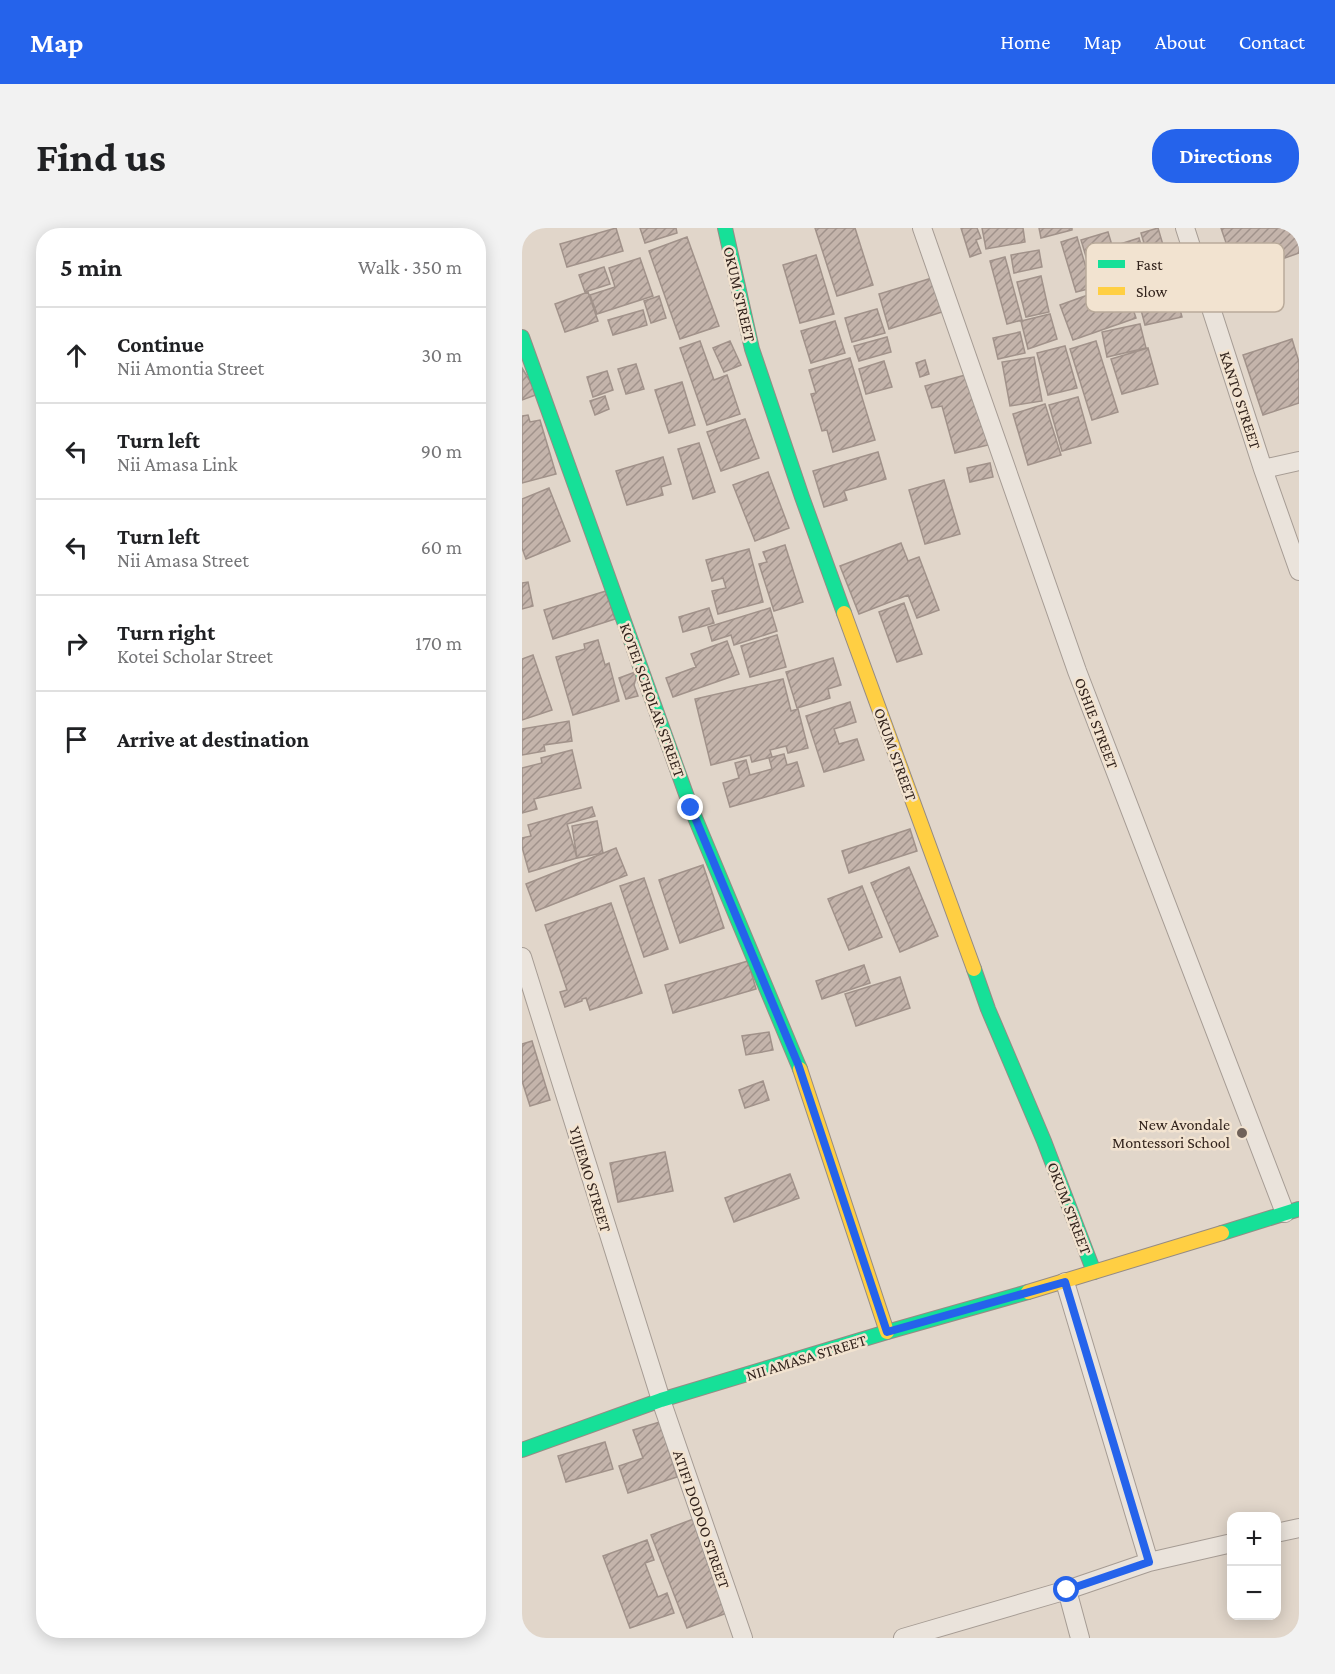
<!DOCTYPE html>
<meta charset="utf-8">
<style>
:root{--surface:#fff;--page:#f2f2f2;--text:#202124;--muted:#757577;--line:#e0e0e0;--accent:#2563eb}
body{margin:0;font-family:"Crimson Pro",serif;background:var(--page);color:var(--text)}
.controls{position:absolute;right:18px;bottom:18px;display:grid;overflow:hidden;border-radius:12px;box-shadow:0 3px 15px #0003}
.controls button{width:54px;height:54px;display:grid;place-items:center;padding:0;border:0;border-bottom:2px solid var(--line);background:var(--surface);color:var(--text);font:30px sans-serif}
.stop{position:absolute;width:18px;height:18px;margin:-14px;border:4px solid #2563eb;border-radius:50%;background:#fff}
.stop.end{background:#2563eb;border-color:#fff;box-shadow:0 2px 6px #0008}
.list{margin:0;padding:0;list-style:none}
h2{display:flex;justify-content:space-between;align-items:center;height:78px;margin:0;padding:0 24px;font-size:26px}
h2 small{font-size:20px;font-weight:400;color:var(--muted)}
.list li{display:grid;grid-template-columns:39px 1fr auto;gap:18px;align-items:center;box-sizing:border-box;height:96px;padding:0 24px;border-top:2px solid var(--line)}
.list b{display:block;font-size:22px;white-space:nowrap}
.list p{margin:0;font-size:20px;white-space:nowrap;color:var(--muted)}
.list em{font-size:20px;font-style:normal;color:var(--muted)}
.icon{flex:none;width:33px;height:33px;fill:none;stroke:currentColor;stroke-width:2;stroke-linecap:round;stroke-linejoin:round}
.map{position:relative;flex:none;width:777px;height:1410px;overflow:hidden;border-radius:24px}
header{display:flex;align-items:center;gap:36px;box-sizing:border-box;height:84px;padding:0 30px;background:var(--accent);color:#fff}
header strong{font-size:28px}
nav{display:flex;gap:33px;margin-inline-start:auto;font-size:21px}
.intro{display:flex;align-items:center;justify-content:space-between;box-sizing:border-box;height:144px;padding:0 36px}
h1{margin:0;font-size:42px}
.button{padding:15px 27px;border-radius:24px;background:var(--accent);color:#fff;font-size:21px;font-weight:700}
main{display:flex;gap:36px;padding:0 36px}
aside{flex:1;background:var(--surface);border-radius:24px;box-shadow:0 3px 15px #0003}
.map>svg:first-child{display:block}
</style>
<header>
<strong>Map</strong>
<nav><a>Home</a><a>Map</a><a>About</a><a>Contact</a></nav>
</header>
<div class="intro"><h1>Find us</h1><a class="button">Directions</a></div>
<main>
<aside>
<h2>5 min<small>Walk · 350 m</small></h2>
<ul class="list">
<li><svg class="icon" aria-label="ahead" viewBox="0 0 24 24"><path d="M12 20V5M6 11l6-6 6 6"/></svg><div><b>Continue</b><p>Nii Amontia Street</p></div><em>30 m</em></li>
<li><svg class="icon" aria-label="left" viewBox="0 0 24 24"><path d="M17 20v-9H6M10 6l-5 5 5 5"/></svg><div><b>Turn left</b><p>Nii Amasa Link</p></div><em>90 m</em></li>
<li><svg class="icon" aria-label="left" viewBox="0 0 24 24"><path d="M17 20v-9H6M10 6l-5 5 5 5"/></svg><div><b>Turn left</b><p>Nii Amasa Street</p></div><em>60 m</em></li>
<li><svg class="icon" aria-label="right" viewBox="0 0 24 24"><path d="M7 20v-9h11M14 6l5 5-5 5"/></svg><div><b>Turn right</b><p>Kotei Scholar Street</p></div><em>170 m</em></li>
<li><svg class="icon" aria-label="arrive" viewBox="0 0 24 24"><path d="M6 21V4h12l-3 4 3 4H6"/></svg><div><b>Arrive at destination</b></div></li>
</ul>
</aside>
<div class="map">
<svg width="777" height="1410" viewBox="0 0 777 1410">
<defs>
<pattern id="building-hatch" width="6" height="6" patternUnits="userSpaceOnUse" patternTransform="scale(1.5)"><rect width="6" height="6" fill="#c4b4ab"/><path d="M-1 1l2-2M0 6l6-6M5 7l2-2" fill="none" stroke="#a0928b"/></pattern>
</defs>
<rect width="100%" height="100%" fill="#e1d6ca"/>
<!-- building -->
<path fill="url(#building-hatch)" stroke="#a1928a" stroke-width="1.5" d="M94,0L101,23L45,39L38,16Z
M118,0H154L155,5L123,15Z
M293,0H333L351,57L315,68Z
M439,0H455L459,10L454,12L459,25L448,29Z
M460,0H501L503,14L464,21Z
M517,0H550V2L519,10Z
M636,0L644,27L627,32L619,5Z
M699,0H777V25L715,47Z
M586,4L595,34L568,42L559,12Z
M165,9L197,98L158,111L127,23Z
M555,9L570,60L554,64L539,14Z
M617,10L622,27L600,34L595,17Z
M517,22L520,39L492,45L489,27Z
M294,27L312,86L278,95L261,37Z
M483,29L500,92L485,96L468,33Z
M118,30L131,68L75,86L68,67L93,59L87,40Z
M82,39L88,56L63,64L57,47Z
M519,48L527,84L504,89L495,54Z
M410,50L420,84L367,101L357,66Z
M602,54L614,90L551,112L538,77Z
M66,64L76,93L43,104L33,76Z
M137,68L144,90L129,95L122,73Z
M655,70L660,89L623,97L618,78Z
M355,81L363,105L330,114L323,90Z
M121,82L125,97L91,107L86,92Z
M528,86L535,111L506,121L499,93Z
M313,93L323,125L289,135L279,103Z
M618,96L624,120L585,129L580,104Z
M498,104L503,125L476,131L471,110Z
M365,109L369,124L337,133L332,118Z
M770,111L777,134V175L741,187L721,127Z
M178,113L192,152L205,147L218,186L185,197L158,120Z
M208,113L219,137L202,144L191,120Z
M574,113L596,184L570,192L548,121Z
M543,118L555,160L526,167L515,125Z
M626,120L636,156L600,166L589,131Z
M512,129L520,173L488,178L480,134Z
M328,130L353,212L311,224L305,202L300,203L289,166L294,165L287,142Z
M403,132L407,146L398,149L394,135Z
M362,133L370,159L344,166L337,141Z
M114,136L122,161L104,166L96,141Z
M0,140L16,166L0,172Z
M85,143L91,162L71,169L65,149Z
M447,146L466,217L433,225L420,178L410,180L403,158Z
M160,154L173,197L147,205L133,162Z
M83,168L87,181L73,187L68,173Z
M556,169L569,215L540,223L527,177Z
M523,176L539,227L506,237L491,186Z
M6,187L8,194L18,192L34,246L0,255V188Z
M223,191L237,230L199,243L185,204Z
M177,215L193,264L171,271L156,221Z
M356,224L364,251L322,263L325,272L302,279L291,243Z
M141,229L149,256L139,259L141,267L105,277L94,243Z
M468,235L471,249L448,254L445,240Z
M246,244L267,300L233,313L211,257Z
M422,252L438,306L403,316L387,262Z
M27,260L48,313L4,331L0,320V271Z
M379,315L386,333L397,329L417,382L395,390L386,367L337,386L318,338Z
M263,317L281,374L252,383L237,336L245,334L241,324Z
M227,321L241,374L196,386L190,363L204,360L201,350L190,353L184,332Z
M6,354L11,378L0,381V355Z
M84,363L93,391L31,411L22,382Z
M382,375L400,426L375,434L357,384Z
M187,380L192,395L161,404L157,389Z
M248,380L255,403L212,417L209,407L190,413L186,399Z
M255,407L264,439L228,449L219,418Z
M76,412L83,437L87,435L97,473L51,487L34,429L63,421L62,416Z
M205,413L217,446L151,469L144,450L174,439L169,426Z
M11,427L30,482L0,492V431Z
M311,430L319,457L306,461L308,470L275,480L264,444Z
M116,443L112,457L116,468L104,471L97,450Z
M261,451L269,483L276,481L286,520L266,525L264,518L248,522L250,529L230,534L228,527L189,537L173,471Z
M328,474L334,494L312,501L317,516L335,511L342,532L302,544L284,488Z
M47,493L50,513L22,517L23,523L0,527V501Z
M50,522L59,560L12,571L15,581L0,585V540L20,535L19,530Z
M262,526L265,537L275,534L282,558L208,579L201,555L217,550L213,535L224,532L228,547L250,541L247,530Z
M70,579L73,588L45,596L55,630L7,644L0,619V610L9,608L6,597Z
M75,593L81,625L55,630L50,598Z
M388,601L395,623L327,645L320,623Z
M94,620L105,647L14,683L4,656Z
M181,637L202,700L158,715L137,652Z
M387,639L416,708L378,724L349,655Z
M122,650L146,721L122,729L98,658Z
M340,658L360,709L327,722L306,671Z
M89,675L120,765L68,782L64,770L60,771V773L43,779L38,764L45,762L23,697Z
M226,733L234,761L151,785L143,757Z
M342,737L348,755L300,771L294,753Z
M378,749L388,780L334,798L323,766Z
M247,804L251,822L224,827L220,808Z
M10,813L28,872L8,878L0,853V816Z
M241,853L247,872L223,880L217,862Z
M143,924L151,963L96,974L88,935Z
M268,946L277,970L212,994L203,970Z
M138,1194L155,1249L106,1265L97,1238L121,1230L111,1202Z
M83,1214L91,1241L44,1254L36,1228Z
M174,1290L210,1383L165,1400L129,1307Z
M125,1312L132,1332L123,1335L136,1369L145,1365L152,1385L108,1400L81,1328Z"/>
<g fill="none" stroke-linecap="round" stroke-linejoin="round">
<defs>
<path id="street" d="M400,0L555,443L763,985
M663,0L741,241L777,343
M741,241L777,233
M0,729L139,1172L221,1410
M543,1054L627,1334
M754,1305L777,1300
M545,1362L558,1410
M381,1410L545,1362L627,1334L710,1315"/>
<path id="fast" d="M203,0L230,121L280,269L322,385
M0,109L169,580L278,841
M452,741L466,781L522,913L572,1044
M700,1005L777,981
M0,1222L139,1172L365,1104L506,1064"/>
<path id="slow" d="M322,385L452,741
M278,841L365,1104
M506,1064L700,1005"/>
</defs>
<!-- street casing -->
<use href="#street" stroke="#a69c94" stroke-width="20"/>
<!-- fast casing -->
<use href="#fast" stroke="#958b84" stroke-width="16"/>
<!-- slow casing -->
<use href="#slow" stroke="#958b84" stroke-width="16"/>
<!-- street -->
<use href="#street" stroke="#eae3db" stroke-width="18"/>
<!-- fast -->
<use href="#fast" stroke="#16e098" stroke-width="14"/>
<!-- slow -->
<use href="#slow" stroke="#ffcf43" stroke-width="14"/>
</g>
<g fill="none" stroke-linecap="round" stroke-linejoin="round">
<!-- route -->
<path stroke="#2563eb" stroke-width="8" d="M169,580L276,836L365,1104L543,1054L627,1334L545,1362"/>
</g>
<!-- markers -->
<circle fill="#70625a" stroke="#f2e3d0" stroke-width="2" cx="720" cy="905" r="6"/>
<g text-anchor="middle" stroke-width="5" stroke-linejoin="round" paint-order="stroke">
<!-- street labels -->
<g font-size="16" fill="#33241d" stroke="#f2e3d0">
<text transform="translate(218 66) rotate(77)" y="6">OKUM STREET</text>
<text transform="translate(719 172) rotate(72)" y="6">KANTO STREET</text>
<text transform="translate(131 472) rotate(70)" y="6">KOTEI SCHOLAR STREET</text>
<text transform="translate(575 495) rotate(69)" y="6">OSHIE STREET</text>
<text transform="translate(374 526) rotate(70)" y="6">OKUM STREET</text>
<text transform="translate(69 951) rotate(73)" y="6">YIJIEMO STREET</text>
<text transform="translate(548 980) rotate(69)" y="6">OKUM STREET</text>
<text transform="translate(284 1129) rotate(-17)" y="6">NII AMASA STREET</text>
<text transform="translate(180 1291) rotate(71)" y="6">ATIFI DODOO STREET</text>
</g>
<!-- poi labels -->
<g font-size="16" fill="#33241d" stroke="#f2e3d0" text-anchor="end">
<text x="708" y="902">New Avondale<tspan x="708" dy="18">Montessori School</tspan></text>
</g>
</g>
<!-- legend -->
<rect x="564" y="15" width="198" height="69" rx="9" fill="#f2e3d0" stroke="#b9aa9a" stroke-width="1.5"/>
<rect x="576" y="32" width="27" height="8" fill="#16e098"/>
<rect x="576" y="59" width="27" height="8" fill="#ffcf43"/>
<g font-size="16" fill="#33241d">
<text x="614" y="42">Fast</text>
<text x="614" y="69">Slow</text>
</g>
</svg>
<div class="controls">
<button>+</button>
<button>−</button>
</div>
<div class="stop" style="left:545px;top:1362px"></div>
<div class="stop end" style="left:169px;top:580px"></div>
</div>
</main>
